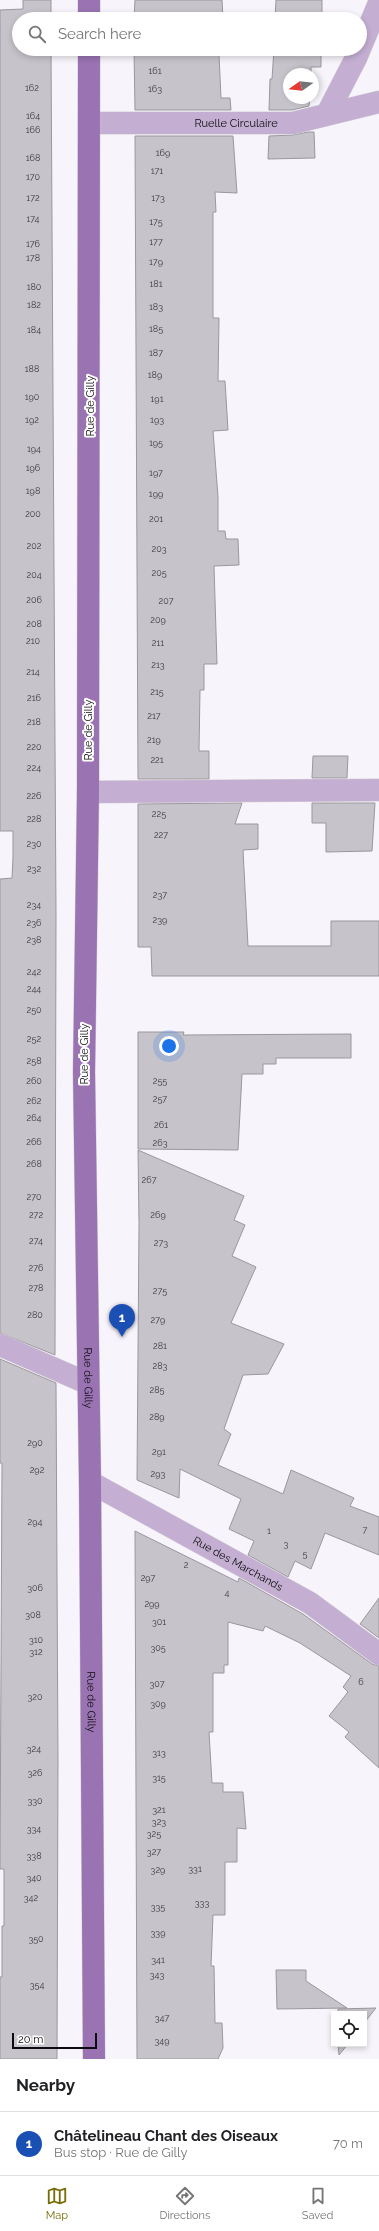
<!DOCTYPE html>
<meta charset="utf-8">
<style>
:root{--surface:#fff;--page:#f2f2f2;--text:#202124;--muted:#757577;--line:#e0e0e0;--accent:#786c05}
body{margin:0;font-family:Raleway,sans-serif;background:var(--page);color:var(--text)}
.controls{position:absolute;right:12px;bottom:12px;display:grid;overflow:hidden;border-radius:0px;box-shadow:0 2px 6px #0003}
.controls button{width:36px;height:36px;display:grid;place-items:center;padding:0;border:0;border-bottom:1px solid var(--line);background:var(--surface);color:var(--text);font:20px sans-serif}
.compass{position:absolute;left:283px;top:68px;width:36px;height:36px;border-radius:50%;background:var(--surface);box-shadow:0 2px 6px #0003;rotate:255deg}
.scale{position:absolute;left:12px;bottom:10px;width:85px;box-sizing:border-box;padding-left:4px;border:2px solid #0c0b0d;border-top:0;font-size:11px;line-height:14px;white-space:nowrap;color:#0c0b0d;-webkit-text-stroke:3px #fff;paint-order:stroke}
.you{position:absolute;left:169px;top:1046px;width:14px;height:14px;margin:-10px;border:3px solid #fff;border-radius:50%;background:#1a73e8;box-shadow:0 0 0 6px #1a73e833}
.badge{display:grid;place-items:center;width:26px;height:26px;border-radius:50%;background:var(--accent);color:#fff;font-size:13px;font-weight:700}
.pin{position:absolute;translate:-50% -33px;filter:drop-shadow(0 1px 2px #0008)}
.pin::after{content:'';position:absolute;top:21px;width:14px;height:12px;background:inherit;clip-path:polygon(0 0,100% 0,50% 100%)}
.list{margin:0;padding:0;list-style:none}
h2{display:flex;justify-content:space-between;align-items:center;height:52px;margin:0;padding:0 16px;font-size:17px}
h2 small{font-size:13px;font-weight:400;color:var(--muted)}
.list li{display:grid;grid-template-columns:26px 1fr auto;gap:12px;align-items:center;box-sizing:border-box;height:64px;padding:0 16px;border-top:1px solid var(--line)}
.list b{display:block;font-size:15px;white-space:nowrap}
.list p{margin:0;font-size:13px;white-space:nowrap;color:var(--muted)}
.list em{font-size:13px;font-style:normal;color:var(--muted)}
.icon{flex:none;width:22px;height:22px;fill:none;stroke:currentColor;stroke-width:2;stroke-linecap:round;stroke-linejoin:round}
.map{position:relative;flex:none;width:379px;height:2059px;overflow:hidden}
.search{position:absolute;background:var(--surface);box-shadow:0 2px 6px #0003;left:12px;right:12px;top:12px;height:44px;display:flex;align-items:center;gap:10px;box-sizing:border-box;padding:0 14px;border-radius:22px;color:var(--muted);font-size:15px}
.sheet{height:116px;background:var(--surface)}
nav{display:flex;justify-content:space-around;align-items:center;box-sizing:border-box;height:56px;border-top:1px solid var(--line);background:var(--surface);font-size:11px;color:var(--muted)}
nav a{display:grid;justify-items:center;gap:2px}
nav .on{color:var(--accent)}
.map>svg:first-child{display:block}
</style>
<div class="map">
<svg width="379" height="2059" viewBox="0 0 379 2059">
<rect width="100%" height="100%" fill="#f8f4fb"/>
<!-- building -->
<path fill="#c7c3ca" stroke="#9b979e" d="M23,0H51V19H19V49H51L56,915L55,1355L0,1333V879L12,878L13,857V831H0V10L23,9Z
M135,0H222L223,19H134Z
M276,0H322V19H275Z
M134,49H226V54L219,55L221,98H230L231,110H135Z
M274,49H321V67H311V74H289V98H310L309,106L292,110H269L270,79H272Z
M308,132H314L315,158L268,159L269,136L293,135Z
M135,136H233L237,193L215,192L216,212H213V318H219L218,381H225L228,430L213,431L218,497V531H225L226,539H238L239,565L214,566L217,664H204V690H200L199,751H209V779H138Z
M313,756H348L347,778H312Z
M242,803L235,824H258V849L243,850L248,946H331V921H379V976H152L151,947H138V804Z
M312,803H375L372,851L326,852V823H312Z
M138,1032H184L183,1035L351,1034V1058H276V1064H263V1074H242L238,1150L138,1149Z
M138,1150L244,1196L234,1220L245,1225L232,1256L256,1267L231,1323L284,1344L268,1374L243,1375L224,1429L231,1434L218,1465L283,1494L291,1470L354,1498L350,1506L379,1517V1555L325,1533L311,1569L295,1561L288,1577L248,1555L254,1541L229,1529L241,1499L180,1469L179,1498L137,1480L139,1223Z
M0,1359L56,1383L58,1761L57,2059H0V1977H2V1926H4V1869H0L2,1463H0Z
M135,1531L238,1582L239,1578L303,1614L372,1664L379,1666V1768L345,1737L349,1732L329,1716L348,1692L343,1687L351,1676L300,1643L265,1626L263,1631L228,1622V1665H224V1673H213V1732H209L212,1783H223V1792H243L246,1829L237,1828V1862H225V1915H213L211,1966H214L215,2023H222L223,2048L218,2059H137Z
M379,1598V1638L360,1624Z
M276,1970H306V1981L347,2008L277,2009Z
M376,2008L364,2023V2014H338V2009Z
M338,2044H348L339,2055Z"/>
<g fill="none" stroke-linecap="round" stroke-linejoin="round">
<defs>
<g id="minor">
<path d="M327,114L356,58L379,3"/>
<path id="s1" d="M90,123H293L379,102"/>
<path d="M88,792L379,790"/>
<path d="M0,1345L87,1383"/>
<path id="s2" d="M90,1482L310,1603L379,1654"/>
</g>
<g id="major">
<path d="M89,0V19"/>
<path id="s3" d="M89,49L88,792L84,1072L90,1482L94,2059"/>
</g>
</defs>
<!-- minor casing -->
<use href="#minor" stroke="#d2cfd5" stroke-width="23"/>
<!-- major casing -->
<use href="#major" stroke="#d2cfd5" stroke-width="23"/>
<!-- minor -->
<use href="#minor" stroke="#c4afd3" stroke-width="22"/>
<!-- major -->
<use href="#major" stroke="#9a73b3" stroke-width="22"/>
</g>
<g text-anchor="middle" stroke-width="4" stroke-linejoin="round" paint-order="stroke">
<!-- number labels -->
<g font-size="9" fill="#3b393c">
<text x="155" y="74">161</text>
<text x="32" y="91">162</text>
<text x="155" y="92">163</text>
<text x="33" y="119">164</text>
<text x="33" y="133">166</text>
<text x="163" y="156">169</text>
<text x="33" y="161">168</text>
<text x="157" y="174">171</text>
<text x="33" y="180">170</text>
<text x="33" y="201">172</text>
<text x="158" y="201">173</text>
<text x="33" y="222">174</text>
<text x="156" y="225">175</text>
<text x="156" y="245">177</text>
<text x="33" y="247">176</text>
<text x="33" y="261">178</text>
<text x="156" y="265">179</text>
<text x="156" y="287">181</text>
<text x="34" y="290">180</text>
<text x="34" y="308">182</text>
<text x="156" y="310">183</text>
<text x="156" y="332">185</text>
<text x="34" y="333">184</text>
<text x="156" y="356">187</text>
<text x="32" y="372">188</text>
<text x="155" y="378">189</text>
<text x="32" y="400">190</text>
<text x="157" y="402">191</text>
<text x="32" y="423">192</text>
<text x="157" y="423">193</text>
<text x="156" y="446">195</text>
<text x="34" y="452">194</text>
<text x="33" y="471">196</text>
<text x="156" y="476">197</text>
<text x="33" y="494">198</text>
<text x="156" y="497">199</text>
<text x="33" y="517">200</text>
<text x="156" y="522">201</text>
<text x="34" y="549">202</text>
<text x="159" y="552">203</text>
<text x="159" y="576">205</text>
<text x="34" y="578">204</text>
<text x="34" y="603">206</text>
<text x="166" y="604">207</text>
<text x="158" y="623">209</text>
<text x="34" y="627">208</text>
<text x="33" y="644">210</text>
<text x="158" y="646">211</text>
<text x="158" y="668">213</text>
<text x="33" y="675">214</text>
<text x="157" y="695">215</text>
<text x="34" y="701">216</text>
<text x="154" y="719">217</text>
<text x="34" y="725">218</text>
<text x="154" y="743">219</text>
<text x="34" y="750">220</text>
<text x="157" y="763">221</text>
<text x="34" y="771">224</text>
<text x="34" y="799">226</text>
<text x="159" y="817">225</text>
<text x="34" y="822">228</text>
<text x="161" y="838">227</text>
<text x="34" y="847">230</text>
<text x="34" y="872">232</text>
<text x="160" y="898">237</text>
<text x="34" y="908">234</text>
<text x="160" y="923">239</text>
<text x="34" y="926">236</text>
<text x="34" y="943">238</text>
<text x="34" y="975">242</text>
<text x="34" y="992">244</text>
<text x="34" y="1013">250</text>
<text x="34" y="1042">252</text>
<text x="34" y="1064">258</text>
<text x="34" y="1084">260</text>
<text x="160" y="1084">255</text>
<text x="160" y="1102">257</text>
<text x="34" y="1104">262</text>
<text x="34" y="1121">264</text>
<text x="161" y="1128">261</text>
<text x="34" y="1145">266</text>
<text x="160" y="1146">263</text>
<text x="34" y="1167">268</text>
<text x="149" y="1183">267</text>
<text x="34" y="1200">270</text>
<text x="36" y="1218">272</text>
<text x="158" y="1218">269</text>
<text x="36" y="1244">274</text>
<text x="161" y="1246">273</text>
<text x="36" y="1271">276</text>
<text x="36" y="1291">278</text>
<text x="160" y="1294">275</text>
<text x="35" y="1318">280</text>
<text x="158" y="1323">279</text>
<text x="160" y="1349">281</text>
<text x="160" y="1369">283</text>
<text x="157" y="1393">285</text>
<text x="157" y="1420">289</text>
<text x="35" y="1446">290</text>
<text x="159" y="1455">291</text>
<text x="37" y="1473">292</text>
<text x="158" y="1477">293</text>
<text x="35" y="1525">294</text>
<text x="365" y="1533">7</text>
<text x="269" y="1534">1</text>
<text x="286" y="1547">3</text>
<text x="305" y="1557">5</text>
<text x="186" y="1568">2</text>
<text x="148" y="1581">297</text>
<text x="35" y="1591">306</text>
<text x="227" y="1596">4</text>
<text x="152" y="1607">299</text>
<text x="33" y="1618">308</text>
<text x="159" y="1625">301</text>
<text x="36" y="1643">310</text>
<text x="158" y="1651">305</text>
<text x="36" y="1655">312</text>
<text x="361" y="1685">6</text>
<text x="157" y="1687">307</text>
<text x="35" y="1700">320</text>
<text x="158" y="1707">309</text>
<text x="34" y="1752">324</text>
<text x="159" y="1756">313</text>
<text x="35" y="1776">326</text>
<text x="159" y="1781">315</text>
<text x="35" y="1804">330</text>
<text x="159" y="1813">321</text>
<text x="159" y="1825">323</text>
<text x="34" y="1832">334</text>
<text x="154" y="1837">325</text>
<text x="154" y="1855">327</text>
<text x="34" y="1859">338</text>
<text x="195" y="1872">331</text>
<text x="158" y="1873">329</text>
<text x="34" y="1881">340</text>
<text x="31" y="1901">342</text>
<text x="202" y="1906">333</text>
<text x="158" y="1910">335</text>
<text x="158" y="1936">339</text>
<text x="36" y="1942">350</text>
<text x="158" y="1963">341</text>
<text x="157" y="1978">343</text>
<text x="37" y="1988">354</text>
<text x="162" y="2021">347</text>
<text x="162" y="2044">349</text>
</g>
<!-- street labels -->
<g font-size="11" fill="#0c0b0d" stroke="#fff">
<text dy="4" stroke="none"><textPath href="#s1" startOffset="146">Ruelle Circulaire</textPath></text>
<text transform="translate(90 406) rotate(-90)" y="4">Rue de Gilly</text>
<text transform="translate(88 730) rotate(-90)" y="4">Rue de Gilly</text>
<text transform="translate(84 1054) rotate(-90)" y="4">Rue de Gilly</text>
<text dy="4" stroke="none"><textPath href="#s3" startOffset="1329">Rue de Gilly</textPath></text>
<text dy="4" stroke="none"><textPath href="#s2" startOffset="169">Rue des Marchands</textPath></text>
<text dy="4" stroke="none"><textPath href="#s3" startOffset="1653">Rue de Gilly</textPath></text>
</g>
</g>
</svg>
<div class="controls">
<button><svg class="icon" aria-label="locate" viewBox="0 0 24 24"><circle cx="12" cy="12" r="6"/><path d="M12 2v4M12 18v4M2 12h4M18 12h4"/></svg></button>
</div>
<svg class="compass" viewBox="-18 -18 36 36"><path d="M0-13l5 13h-10z" fill="#e53935"/><path d="M0 13l5-13h-10z" fill="#757577"/></svg>
<div class="scale">20 m</div>
<div class="you"></div>
<div class="pin badge" style="left:122px;top:1337px;background:#1a4fb4">1</div>
<div class="search"><svg class="icon" aria-label="search" viewBox="0 0 24 24"><circle cx="10" cy="10" r="6"/><path d="M15 15l6 6"/></svg>Search here</div>
</div>
<section class="sheet">
<h2>Nearby<small></small></h2>
<ul class="list">
<li><span class="badge" style="background:#1a4fb4">1</span><div><b>Châtelineau Chant des Oiseaux</b><p>Bus stop · Rue de Gilly</p></div><em>70 m</em></li>
</ul>
</section>
<nav>
<a class="on"><svg class="icon" aria-label="map" viewBox="0 0 24 24"><path d="M3 6l6-2 6 2 6-2v14l-6 2-6-2-6 2zM9 4v14M15 6v14"/></svg>Map</a>
<a><svg class="icon" aria-label="directions" viewBox="0 0 24 24"><path d="M12 3l9 9-9 9-9-9zM9 14v-3h6M13 9l2 2-2 2"/></svg>Directions</a>
<a><svg class="icon" aria-label="saved" viewBox="0 0 24 24"><path d="M7 4h10v16l-5-4-5 4z"/></svg>Saved</a>
</nav>
